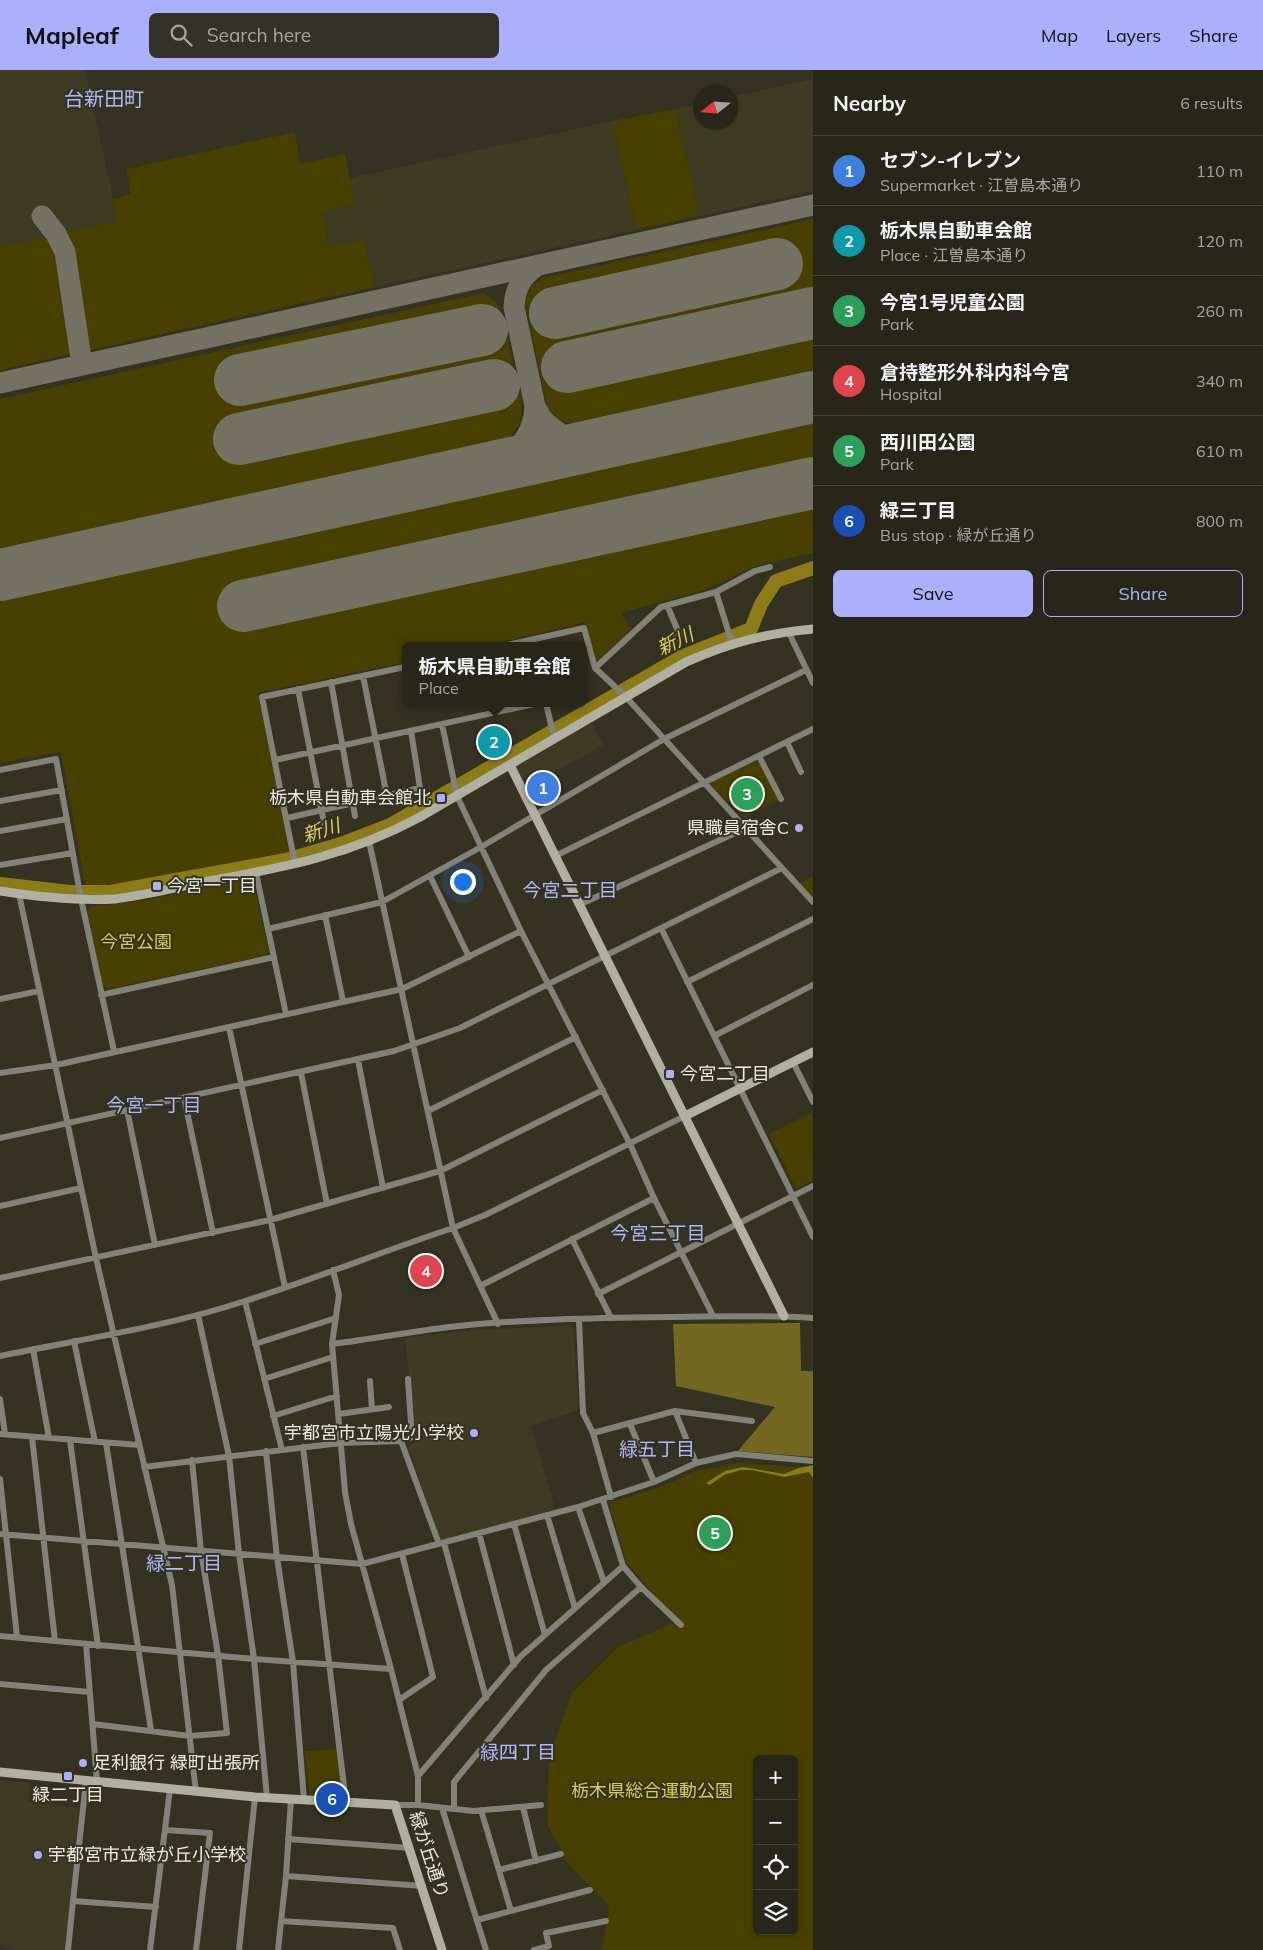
<!DOCTYPE html>
<meta charset="utf-8">
<style>
:root{--surface:#282619;--page:#343226;--text:#f1f3f6;--muted:#a5a5a2;--line:#444338;--accent:#aab0fb}
body{margin:0;font-family:Mulish,"Noto Sans JP",sans-serif;background:var(--page);color:var(--text)}
.controls{position:absolute;right:15px;bottom:15px;display:grid;overflow:hidden;border-radius:8px;box-shadow:0 1px 4px #0004}
.controls button{width:45px;height:45px;display:grid;place-items:center;padding:0;border:0;border-bottom:1px solid var(--line);background:var(--surface);color:var(--text);font:25px sans-serif}
.compass{position:absolute;left:693px;top:15px;width:45px;height:45px;border-radius:50%;background:var(--surface);box-shadow:0 1px 4px #0004;rotate:253deg}
.you{position:absolute;left:462px;top:811px;width:18px;height:18px;margin:-12px;border:4px solid #fff;border-radius:50%;background:#1a73e8;box-shadow:0 0 0 8px #1a73e833}
.badge{display:grid;place-items:center;width:32px;height:32px;border-radius:50%;background:var(--accent);color:#fff;font-size:16px;font-weight:700}
.pin{position:absolute;translate:-50% -50%;border:2px solid #fff;box-shadow:0 1px 5px #0006}
.popup{position:absolute;left:402px;top:572px;width:185px;height:65px;box-sizing:border-box;display:grid;place-content:center;border-radius:8px;background:var(--surface);filter:drop-shadow(0 1px 4px #0005);font-size:16px;white-space:nowrap;color:var(--muted)}
.popup b{font-size:19px;color:var(--text)}
.popup::after{content:'';position:absolute;left:50%;top:100%;margin-left:-10px;border:10px solid transparent;border-top-color:var(--surface)}
.list{margin:0;padding:0;list-style:none}
h2{display:flex;justify-content:space-between;align-items:center;height:65px;margin:0;padding:0 20px;font-size:21px}
h2 small{font-size:16px;font-weight:400;color:var(--muted)}
.list li{display:grid;grid-template-columns:32px 1fr auto;gap:15px;align-items:center;box-sizing:border-box;height:70px;padding:0 20px;border-top:1px solid var(--line)}
.list b{display:block;font-size:19px;white-space:nowrap}
.list p{margin:0;font-size:16px;white-space:nowrap;color:var(--muted)}
.list em{font-size:16px;font-style:normal;color:var(--muted)}
.actions{display:flex;gap:10px;padding:15px 20px}
.actions a{flex:1;padding:11px 0;border:1px solid var(--accent);border-radius:8px;text-align:center;font-size:18px;color:var(--accent)}
.actions .main{background:var(--accent);color:#111}
.icon{flex:none;width:28px;height:28px;fill:none;stroke:currentColor;stroke-width:2;stroke-linecap:round;stroke-linejoin:round}
.map{position:relative;flex:none;width:813px;height:1880px;overflow:hidden}
header{display:flex;align-items:center;gap:30px;box-sizing:border-box;height:70px;padding:0 25px;background:var(--accent);color:#111}
header strong{font-size:24px}
nav{display:flex;gap:28px;margin-inline-start:auto;font-size:18px}
.search{width:350px;height:45px;background:var(--page);display:flex;align-items:center;gap:12px;box-sizing:border-box;padding:0 18px;border-radius:8px;color:var(--muted);font-size:19px}
main{display:flex}
aside{flex:1;background:var(--surface)}
.map>svg:first-child{display:block}
</style>
<header>
<strong>Mapleaf</strong>
<div class="search"><svg class="icon" aria-label="search" viewBox="0 0 24 24"><circle cx="10" cy="10" r="6"/><path d="M15 15l6 6"/></svg>Search here</div>
<nav><a>Map</a><a>Layers</a><a>Share</a></nav>
</header>
<main>
<div class="map">
<svg width="813" height="1880" viewBox="0 0 813 1880">
<rect width="100%" height="100%" fill="#353221"/>
<!-- built -->
<path fill="#3f3b23" d="M0,0H85L118,151L0,177Z
M813,9V121L691,148L696,142L698,135L675,39L700,34V52H730L731,27Z
M612,51L636,160L375,217L364,170L329,176L322,142L355,134L350,108Z
M591,653L603,675L549,705L559,726L537,738L516,697Z
M573,1255L578,1340L531,1356L555,1439L441,1471L408,1377L417,1370L405,1268L467,1261Z
M0,1710L30,1713L28,1732L79,1738L69,1880H13L0,1873Z"/>
<!-- green -->
<path fill="#483f00" fill-rule="evenodd" d="M675,39L698,135L696,142L691,148L636,160L612,51Z
M295,62L300,94L345,84L355,134L322,142L329,176L364,170L375,217L0,300V177L117,151L113,129L131,124L126,99Z
M813,149V301L573,353C560,351 553,348 547,337L525,230L532,215L543,208Z
M484,223L495,231L503,246L522,336L520,353L510,367L0,479V329Z
M813,353V483L755,496L705,520L621,543L632,559L598,590L596,591L585,552L538,564L483,576H405V592L258,623L291,780L288,786L95,819L88,817L85,813L61,682L0,693V531Z
M759,691L779,730L744,748L712,717L714,711Z
M813,806V827L800,813Z
M252,809L269,881L266,885L108,919L102,914L87,842L92,836L133,832Z
M812,1042L813,1110L796,1119L769,1064Z
M740,1393L813,1398V1880H602L609,1838L603,1829L570,1796L547,1754L549,1688L572,1623L618,1577L680,1550L675,1549L626,1492L609,1433L660,1417L699,1400ZM757,1689H794V1861H757Z
M337,1679L343,1729L310,1727L305,1681Z"/>
<!-- forest -->
<path fill="#746821" d="M800,1253L801,1301H813V1387L738,1381L775,1337L676,1316L673,1254Z"/>
<!-- water -->
<path fill="#8b7c18" d="M813,1395V1408L809,1402L784,1407L752,1400H741L724,1405L710,1415L706,1413L725,1401L743,1397L784,1404L799,1398Z"/>
<g fill="none" stroke-linecap="round" stroke-linejoin="round">
<!-- river -->
<path stroke="#8b7c18" stroke-width="14" d="M0,814L70,822H110L286,790L341,774L390,755L681,587L751,559L761,534L776,511L813,498"/>
<!-- taxiway -->
<path stroke="#757264" stroke-width="21" d="M42,146L56,164L65,182L82,295
M538,195C522,205 515,218 514,237L535,336L540,346L546,353L568,370L586,376
M0,313L813,135
M493,397C517,384 534,364 535,336"/>
<!-- runway -->
<path stroke="#757264" stroke-width="52" d="M555,243L777,194
M567,297L813,243
M240,310L482,260
M239,369L494,315
M0,505L813,327
M243,536L813,413"/>
<!-- street -->
<path stroke="#838279" stroke-width="6" d="M716,522L732,573
M667,535L680,566L670,571
M788,561L813,613
M503,576L584,558L595,598L625,626L813,832
M595,598L661,537L716,522L755,501L770,497
M363,606L387,726
M331,612L355,746
M298,619L325,758
M546,633L552,659L557,667
M442,654L457,726L521,861L630,1074L654,1128L713,1246
M787,672L801,702
M759,686L781,729
M275,690L539,633
M0,700L56,689L81,829L114,981
M0,731L62,720
M287,748L420,718L411,661
M0,761L67,749
M369,771L453,1158L498,1254
M555,786L813,659
M295,794L262,627L405,597
M0,795L73,783
M256,803L286,944
M430,806L469,887
M19,824L96,1188L172,1515L196,1722
M579,835L746,758
M325,845L343,931
M661,858L813,1167
M268,859L382,832L481,777L664,669L806,600
M687,912L813,849
M101,925L274,887
M0,929L39,921
M229,957L285,1217
M714,966L813,915
M358,990L383,1118
M793,992L813,1032
M0,1003L56,995L402,919L521,861
M301,1003L327,1134
M184,1028L213,1163
M127,1040L155,1175
M428,1041L576,967
M0,1068L394,981L460,958L782,798
M0,1136L81,1118
M572,1169L611,1248
M333,1200L339,1225L332,1274L345,1422L351,1454L391,1599L418,1706V1735H395
M0,1208L270,1150L440,1101L603,1020
M480,1216L654,1128
M598,1224L813,1116
M245,1231L282,1380
M198,1245L229,1386L239,1484L254,1589L267,1728
M579,1250L583,1343L593,1363L611,1427
M74,1271L95,1372
M255,1274L336,1248
M332,1274C371,1269 410,1262 449,1257C521,1249 596,1248 669,1247C717,1246 765,1245 813,1248
M33,1279L49,1368
M0,1286C82,1269 166,1257 245,1231C315,1209 383,1181 453,1158L485,1145L685,1046
M264,1309L333,1287
M370,1311L372,1339
M0,1329L5,1364
M675,1341L696,1393
M339,1344L389,1337
M273,1346L337,1326
M630,1354L654,1412
M593,1363L675,1341L752,1351
M0,1364L139,1375
M32,1367L55,1571
M70,1370L98,1576
M401,1371L412,1367L408,1309
M106,1373L151,1660
M303,1377L346,1733
M266,1381L277,1488L293,1592L304,1730
M144,1397L340,1373L401,1371L439,1474
M0,1409L17,1567
M603,1430L623,1496L641,1517L681,1555
M578,1437L604,1512
M547,1445L575,1538
M514,1454L545,1565
M479,1463L514,1595
M0,1464L362,1494L578,1437L654,1412L696,1393L736,1384L813,1391
M444,1473L486,1628
M0,1566L254,1589L391,1599
M86,1574L97,1712
M0,1614L90,1622
M399,1630L433,1607L402,1484
M93,1654L190,1666L227,1663L218,1585L201,1481L192,1390
M418,1706L520,1587L623,1496
M86,1711L73,1831L156,1837
M418,1735L473,1741L541,1735
M523,1737L536,1791
M442,1738L486,1880
M454,1739V1712L546,1600L641,1517
M481,1740L511,1841
M166,1760L210,1763L196,1880
M288,1769L410,1778
M499,1800L561,1784
M286,1806L423,1816
M477,1850L590,1820
M281,1851L393,1858L400,1880
M68,1880L73,1831
M150,1880L170,1719
M239,1880L255,1727
M278,1880L286,1806L291,1729
M534,1880L549,1876L546,1863L606,1851"/>
<!-- secondary -->
<path stroke="#b1afa1" stroke-width="9" d="M510,695L784,1246
M0,821C38,827 77,831 115,829C147,825 178,817 209,811C286,797 350,785 420,747L686,592C732,572 763,564 813,559
M685,1046L813,982
M0,1702L255,1727L395,1735L442,1880"/>
</g>
<!-- markers -->
<g fill="#aab0fb" stroke="#353221" stroke-width="2">
<rect x="436" y="723" width="10" height="10" rx="2.5"/>
<circle cx="799" cy="758" r="5"/>
<rect x="152" y="811" width="10" height="10" rx="2.5"/>
<rect x="665" y="999" width="10" height="10" rx="2.5"/>
<circle cx="474" cy="1363" r="5"/>
<circle cx="83" cy="1693" r="5"/>
<rect x="63" y="1701" width="10" height="10" rx="2.5"/>
<circle cx="38" cy="1785" r="5"/>
</g>
<g text-anchor="middle" stroke-width="4" stroke-linejoin="round" paint-order="stroke">
<!-- poi labels -->
<g font-size="18" fill="#eeece1" stroke="#353221" text-anchor="start">
<text x="431" y="734" text-anchor="end">栃木県自動車会館北</text>
<text x="789" y="764" text-anchor="end">県職員宿舎C</text>
<text x="167" y="822">今宮一丁目</text>
<text x="680" y="1010">今宮二丁目</text>
<text x="464" y="1369" text-anchor="end">宇都宮市立陽光小学校</text>
<text x="93" y="1699">足利銀行 緑町出張所</text>
<text x="68" y="1731" text-anchor="middle">緑二丁目</text>
<text x="48" y="1791">宇都宮市立緑が丘小学校</text>
</g>
<!-- park labels -->
<g font-size="18" fill="#dfcb4e" stroke="#353221">
<text x="136" y="878">今宮公園</text>
<text x="652" y="1727">栃木県総合運動公園</text>
</g>
<!-- street labels -->
<g font-size="18" fill="#eeece1" stroke="#353221">
<text transform="translate(429 1785) rotate(72)" y="6">緑が丘通り</text>
</g>
<!-- water labels -->
<g font-size="19" font-style="italic" fill="#e3cf53" stroke="#353221">
<text transform="translate(675 571) rotate(-26)" y="7">新川</text>
<text transform="translate(321 760) rotate(-18)" y="7">新川</text>
</g>
<!-- neighbourhood labels -->
<g font-size="19" fill="#b1b7fe" stroke="#353221">
<text x="570" y="827">今宮二丁目</text>
<text x="154" y="1042">今宮一丁目</text>
<text x="658" y="1170">今宮三丁目</text>
<text x="657" y="1386">緑五丁目</text>
<text x="184" y="1500">緑二丁目</text>
<text x="518" y="1689">緑四丁目</text>
</g>
<!-- quarter labels -->
<g font-size="20" fill="#b1b7fe" stroke="#353221">
<text x="104" y="36">台新田町</text>
</g>
</g>
</svg>
<div class="controls">
<button>+</button>
<button>−</button>
<button><svg class="icon" aria-label="locate" viewBox="0 0 24 24"><circle cx="12" cy="12" r="6"/><path d="M12 2v4M12 18v4M2 12h4M18 12h4"/></svg></button>
<button><svg class="icon" aria-label="layers" viewBox="0 0 24 24"><path d="M12 4l9 5-9 5-9-5zM3 14l9 5 9-5"/></svg></button>
</div>
<svg class="compass" viewBox="-18 -18 36 36"><path d="M0-13l5 13h-10z" fill="#e53935"/><path d="M0 13l5-13h-10z" fill="#a5a5a2"/></svg>
<div class="you"></div>
<div class="pin badge" style="left:543px;top:718px;background:#3f7fe0">1</div>
<div class="pin badge" style="left:494px;top:672px;background:#0f9aa8">2</div>
<div class="popup"><b>栃木県自動車会館</b>Place</div>
<div class="pin badge" style="left:747px;top:724px;background:#2e9e5b">3</div>
<div class="pin badge" style="left:426px;top:1201px;background:#e0444e">4</div>
<div class="pin badge" style="left:715px;top:1463px;background:#2e9e5b">5</div>
<div class="pin badge" style="left:332px;top:1729px;background:#1a4fb4">6</div>
</div>
<aside>
<h2>Nearby<small>6 results</small></h2>
<ul class="list">
<li><span class="badge" style="background:#3f7fe0">1</span><div><b>セブン-イレブン</b><p>Supermarket · 江曽島本通り</p></div><em>110 m</em></li>
<li><span class="badge" style="background:#0f9aa8">2</span><div><b>栃木県自動車会館</b><p>Place · 江曽島本通り</p></div><em>120 m</em></li>
<li><span class="badge" style="background:#2e9e5b">3</span><div><b>今宮1号児童公園</b><p>Park</p></div><em>260 m</em></li>
<li><span class="badge" style="background:#e0444e">4</span><div><b>倉持整形外科内科今宮</b><p>Hospital</p></div><em>340 m</em></li>
<li><span class="badge" style="background:#2e9e5b">5</span><div><b>西川田公園</b><p>Park</p></div><em>610 m</em></li>
<li><span class="badge" style="background:#1a4fb4">6</span><div><b>緑三丁目</b><p>Bus stop · 緑が丘通り</p></div><em>800 m</em></li>
</ul>
<div class="actions"><a class="main">Save</a><a>Share</a></div>
</aside>
</main>
